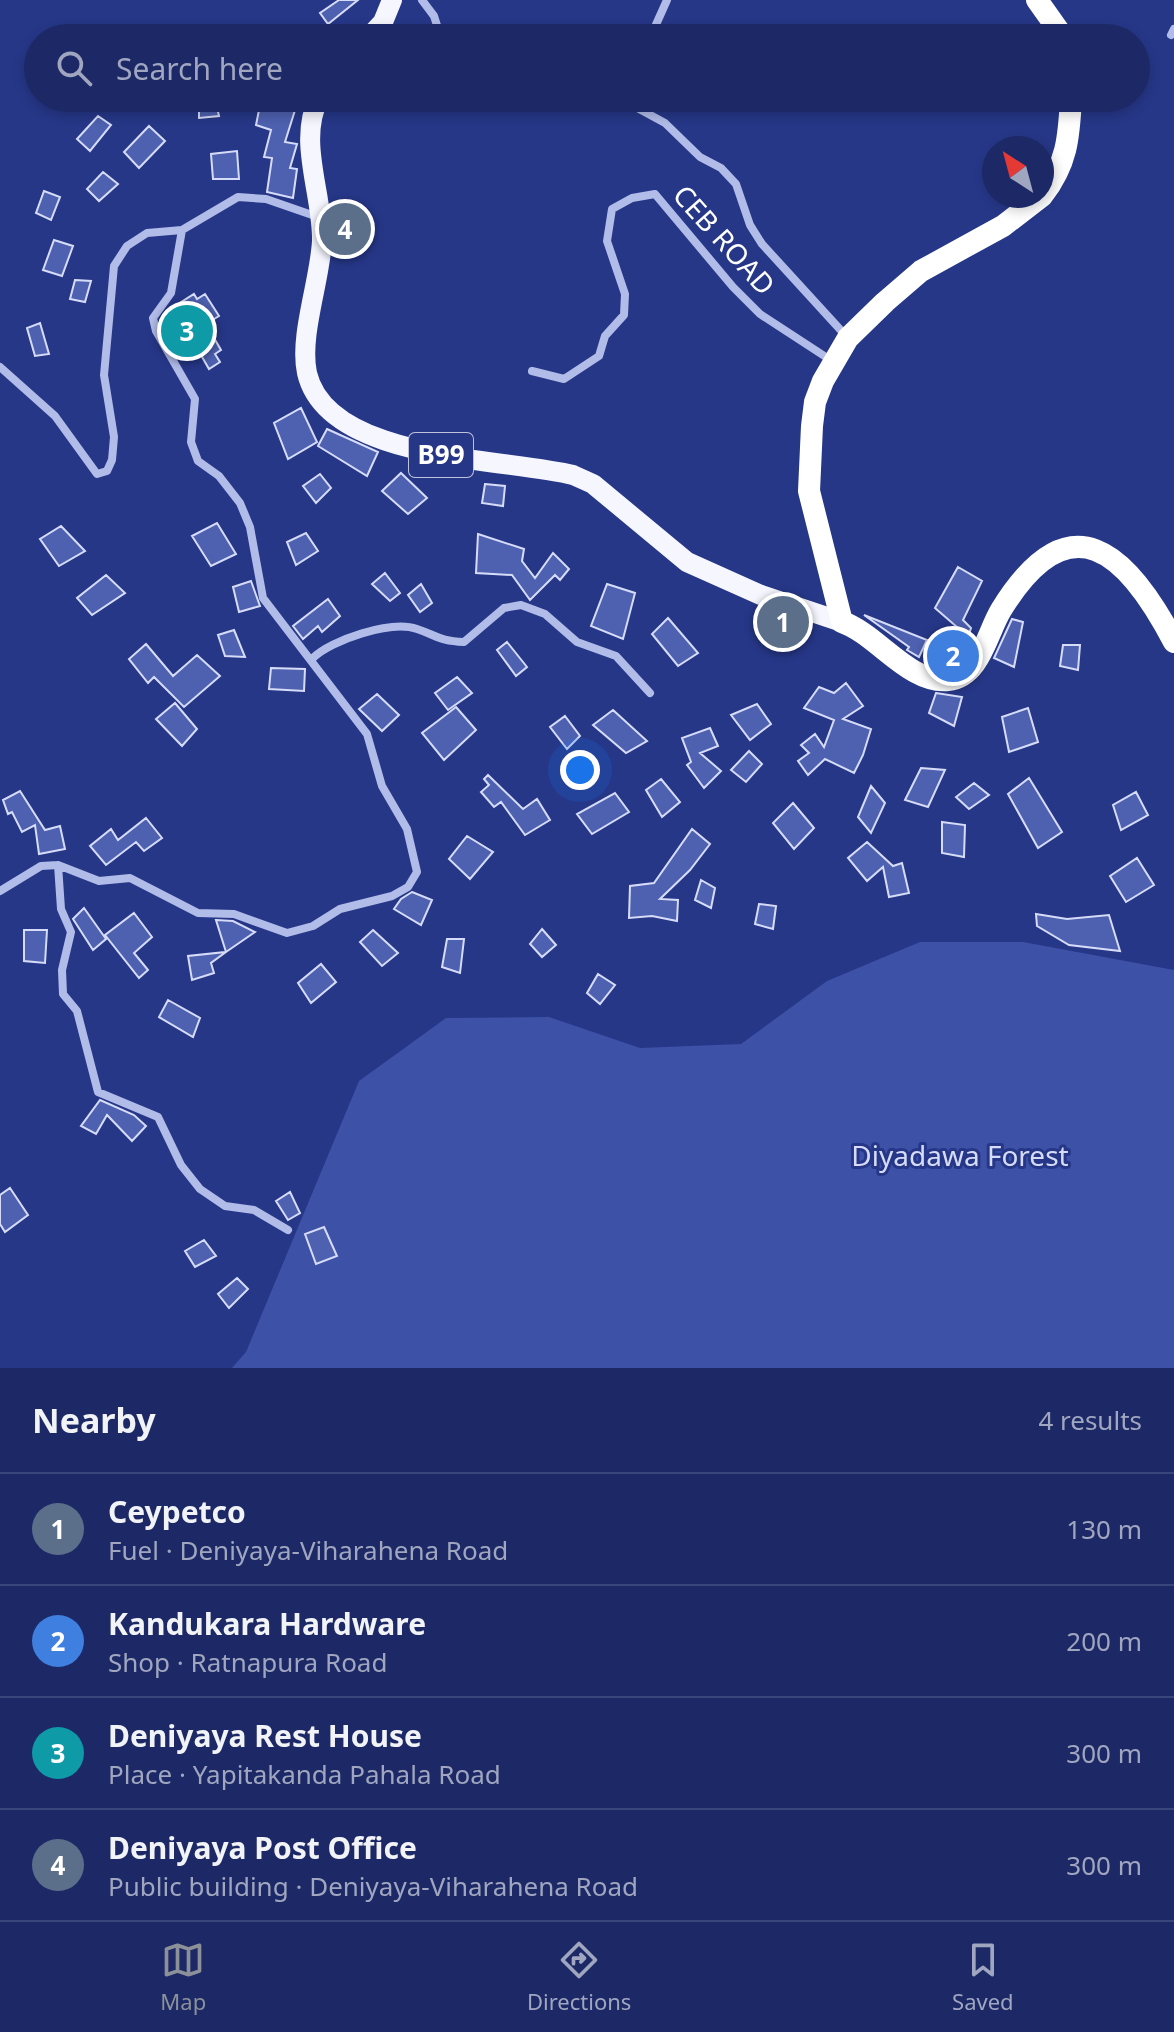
<!DOCTYPE html>
<meta charset="utf-8">
<style>
:root{--surface:#1c2966;--page:#25316c;--text:#f1f3f6;--muted:#a0a6bf;--line:#3a457a;--accent:#8c9099}
body{margin:0;font-family:"Noto Sans",sans-serif;background:var(--page);color:var(--text)}
.compass{position:absolute;left:982px;top:136px;width:72px;height:72px;border-radius:50%;background:var(--surface);box-shadow:0 4px 12px #0003;rotate:324deg}
.you{position:absolute;left:580px;top:770px;width:28px;height:28px;margin:-20px;border:6px solid #fff;border-radius:50%;background:#1a73e8;box-shadow:0 0 0 12px #1a73e833}
.badge{display:grid;place-items:center;width:52px;height:52px;border-radius:50%;background:var(--accent);color:#fff;font-size:26px;font-weight:700}
.pin{position:absolute;translate:-50% -50%;border:4px solid #fff;box-shadow:0 2px 8px #0006}
.list{margin:0;padding:0;list-style:none}
h2{display:flex;justify-content:space-between;align-items:center;height:104px;margin:0;padding:0 32px;font-size:34px}
h2 small{font-size:26px;font-weight:400;color:var(--muted)}
.list li{display:grid;grid-template-columns:52px 1fr auto;gap:24px;align-items:center;box-sizing:border-box;height:112px;padding:0 32px;border-top:2px solid var(--line)}
.list b{display:block;font-size:30px;white-space:nowrap}
.list p{margin:0;font-size:26px;white-space:nowrap;color:var(--muted)}
.list em{font-size:26px;font-style:normal;color:var(--muted)}
.icon{flex:none;width:44px;height:44px;fill:none;stroke:currentColor;stroke-width:2;stroke-linecap:round;stroke-linejoin:round}
.map{position:relative;flex:none;width:1174px;height:1368px;overflow:hidden}
.search{position:absolute;background:var(--surface);box-shadow:0 4px 12px #0003;left:24px;right:24px;top:24px;height:88px;display:flex;align-items:center;gap:20px;box-sizing:border-box;padding:0 28px;border-radius:44px;color:var(--muted);font-size:30px}
.sheet{height:552px;background:var(--surface)}
nav{display:flex;justify-content:space-around;align-items:center;box-sizing:border-box;height:112px;border-top:2px solid var(--line);background:var(--surface);font-size:22px;color:var(--muted)}
nav a{display:grid;justify-items:center;gap:4px}
nav .on{color:var(--accent)}
.map>svg:first-child{display:block}
</style>
<div class="map">
<svg width="1174" height="1368" viewBox="0 0 1174 1368">
<rect width="100%" height="100%" fill="#263788"/>
<!-- green -->
<path fill="#3d51a7" d="M920,942H1023L1174,970V1368H232L246,1352L359,1081L446,1018L549,1017L640,1048L741,1044L827,981Z"/>
<!-- building -->
<path fill="#4e61b0" stroke="#d6dcf7" stroke-width="2" d="M339,0H358L328,24L320,13Z
M199,98H215L219,116L199,118Z
M261,100L296,107L285,142L297,144L290,168L297,169L293,198L267,192L272,158L264,157L271,130L256,125Z
M98,116L111,125L90,151L77,139Z
M149,126L165,141L139,168L124,152Z
M237,151L239,179H213L211,154Z
M103,172L118,184L99,201L87,189Z
M44,191L60,197L51,220L36,213Z
M366,212L369,239L335,245L334,217Z
M54,240L73,246L62,276L43,270Z
M75,280L91,281L85,302L70,299Z
M194,294L197,299L205,294L219,316L206,324L221,350L215,354L220,362L209,369L198,350L185,358L163,322L167,319V311Z
M40,323L49,354L35,356L27,328Z
M301,408L317,442L288,459L274,423Z
M327,429L378,452L367,476L318,446Z
M401,473L427,498L408,514L382,491Z
M320,474L331,488L316,503L303,486Z
M485,484L505,486L503,506L482,503Z
M217,523L236,554L211,566L192,536Z
M61,526L85,551L59,566L40,539Z
M306,533L318,551L296,565L287,542Z
M478,534L524,549L522,561L535,578L553,553L569,569L560,580L555,575L530,600L512,575L476,573Z
M958,567L982,581L963,620L971,628L964,649L953,646L957,627L935,608Z
M385,573L400,593L390,601L372,584Z
M106,575L125,593L92,615L77,598Z
M251,581L260,606L239,612L233,587Z
M421,584L432,603L420,612L408,595Z
M607,584L635,593L623,639L591,626Z
M328,599L340,616L322,632L318,626L303,639L293,626Z
M864,615L927,640L919,657L907,650L909,647Z
M668,618L698,653L678,666L652,634Z
M1012,619L1023,622L1014,667L994,658Z
M234,630L245,657L225,656L218,635Z
M507,642L527,667L516,676L497,650Z
M146,644L173,676L197,655L220,676L184,707L154,677L148,683L129,659Z
M1063,645H1080L1078,670L1060,666Z
M271,668L305,669L304,691L269,689Z
M457,677L472,693L448,710L435,693Z
M846,683L863,706L843,719L871,729L863,755L854,773L825,759L808,775L798,761L809,753L801,745L815,734L824,747L834,720L804,708L819,687L834,693Z
M936,693L962,697L954,726L929,713Z
M377,694L399,715L382,731L359,709Z
M175,703L197,729L182,746L156,719Z
M757,704L771,724L750,740L731,715Z
M456,707L476,730L444,760L422,733Z
M1028,708L1038,742L1009,752L1002,717Z
M613,710L647,741L626,753L593,725Z
M565,716L580,736L567,749L550,727Z
M710,728L718,746L700,753L721,771L704,788L687,765L691,762L682,738Z
M749,751L762,764L746,782L731,770Z
M921,768L945,770L928,807L905,800Z
M488,775L523,809L537,799L550,820L525,835L501,802L494,807L481,792L489,785L484,779Z
M1029,778L1062,832L1038,848L1008,794Z
M661,779L680,802L662,817L646,790Z
M974,783L989,795L969,809L956,797Z
M871,786L885,803L871,833L858,817Z
M20,791L45,830L60,826L65,849L39,854L35,825L22,832L12,812L8,814L3,800Z
M1136,792L1148,815L1121,830L1113,805Z
M615,793L629,812L592,834L577,814Z
M793,803L814,828L794,849L773,823Z
M146,818L162,838L144,851L136,842L106,865L90,846L111,829L118,840Z
M942,822L965,825L964,857L942,853Z
M692,829L710,844L690,870L660,899L678,900L677,921L652,916L629,918L630,886L654,883Z
M467,836L493,852L470,879L449,859Z
M867,842L893,866L902,863L909,893L889,897L883,867L867,881L848,858Z
M1137,858L1154,885L1126,902L1110,876Z
M701,880L715,888L711,908L695,900Z
M412,892L432,900L421,925L394,909L401,899Z
M759,904L776,906L773,929L755,924Z
M84,908L106,939L93,950L73,919Z
M134,913L152,937L134,953L148,970L139,978L105,935Z
M1036,914L1067,919L1109,915L1120,951L1069,945L1037,926Z
M216,920L233,921L255,932L226,952Z
M542,929L556,945L542,957L530,944Z
M24,930H47L45,963L24,961Z
M373,930L398,953L382,966L360,942Z
M447,939H464L460,973L442,967Z
M226,952L211,963L214,973L192,980L188,956Z
M321,964L336,982L311,1003L298,983Z
M598,974L615,985L600,1004L587,993Z
M168,1000L200,1018L193,1037L159,1017Z
M100,1100L134,1115L146,1126L132,1141L107,1115L96,1134L81,1126Z
M10,1188L28,1215L5,1232L0,1224V1195Z
M290,1192L300,1213L288,1220L276,1201Z
M324,1227L337,1256L316,1264L305,1234Z
M204,1240L216,1256L195,1267L185,1251Z
M237,1278L248,1289L229,1308L218,1294Z"/>
<g fill="none" stroke-linecap="round" stroke-linejoin="round">
<!-- street -->
<path stroke="#b2bce9" stroke-width="8" d="M422,0L434,16L441,38
M1171,35L1174,29
M650,38L667,0
M619,98L665,123L700,157L721,168L736,184L750,225L762,244L847,337
M0,367L55,416L97,474L107,471L112,460L114,437L104,375L114,266L127,246L147,233L182,230L238,197L266,199L318,217
M532,371L564,379L599,356L605,336L624,315L625,294L607,241L612,209L632,198L655,194L733,287L760,314L832,361
M313,658C331,640 391,620 417,629C438,636 439,641 464,642L504,608L521,605L545,614L577,642L616,656L650,693
M58,865L61,909L71,932L62,970L63,994L77,1011L98,1092L158,1117L181,1165L200,1189L225,1206L254,1210L288,1230
M0,891L41,866L58,865L99,881L130,878L198,913L234,914L287,933L313,926L340,909L392,896L408,887L417,872L407,829L382,786L367,734L263,598L250,527L240,503L219,476L198,461L191,442L195,399L156,331L153,318L171,293L182,230"/>
<!-- primary -->
<path stroke="#f5f6fe" stroke-width="20" d="M368,38L383,22L392,0
M319,98C297,141 323,194 322,241C320,281 299,336 307,373C327,461 504,458 573,475L593,484L687,562L761,595L842,622"/>
<!-- highway -->
<path stroke="#fff" stroke-width="22" d="M1037,0L1064,38
M1042,196L1003,226L921,271L885,302L848,338L823,381L815,402L812,426L809,491L842,622C877,634 909,684 948,680C980,677 987,633 1001,610C1070,498 1127,552 1174,642
M1042,196C1067,164 1069,138 1071,98"/>
</g>
<g text-anchor="middle" stroke-width="6" stroke-linejoin="round" paint-order="stroke">
<!-- shield labels -->
<rect fill="#263788" stroke="#bec3db" stroke-width="2" x="409" y="433" width="64" height="44" rx="6"/>
<g font-size="26" font-weight="bold" fill="#fff">
<text x="441" y="464">B99</text>
</g>
<!-- street labels -->
<g font-size="28" fill="#fff" stroke="#263788">
<text transform="translate(724 240) rotate(48)" y="10">CEB ROAD</text>
</g>
<!-- park labels -->
<g font-size="28" fill="#d6dcf7" stroke="#263788">
<text x="960" y="1166">Diyadawa Forest</text>
</g>
</g>
</svg>
<svg class="compass" viewBox="-18 -18 36 36"><path d="M0-13l5 13h-10z" fill="#e53935"/><path d="M0 13l5-13h-10z" fill="#a0a6bf"/></svg>
<div class="you"></div>
<div class="pin badge" style="left:783px;top:622px;background:#5c6f8a">1</div>
<div class="pin badge" style="left:953px;top:656px;background:#3f7fe0">2</div>
<div class="pin badge" style="left:187px;top:331px;background:#0f9aa8">3</div>
<div class="pin badge" style="left:345px;top:229px;background:#5c6f8a">4</div>
<div class="search"><svg class="icon" aria-label="search" viewBox="0 0 24 24"><circle cx="10" cy="10" r="6"/><path d="M15 15l6 6"/></svg>Search here</div>
</div>
<section class="sheet">
<h2>Nearby<small>4 results</small></h2>
<ul class="list">
<li><span class="badge" style="background:#5c6f8a">1</span><div><b>Ceypetco</b><p>Fuel · Deniyaya-Viharahena Road</p></div><em>130 m</em></li>
<li><span class="badge" style="background:#3f7fe0">2</span><div><b>Kandukara Hardware</b><p>Shop · Ratnapura Road</p></div><em>200 m</em></li>
<li><span class="badge" style="background:#0f9aa8">3</span><div><b>Deniyaya Rest House</b><p>Place · Yapitakanda Pahala Road</p></div><em>300 m</em></li>
<li><span class="badge" style="background:#5c6f8a">4</span><div><b>Deniyaya Post Office</b><p>Public building · Deniyaya-Viharahena Road</p></div><em>300 m</em></li>
</ul>
</section>
<nav>
<a class="on"><svg class="icon" aria-label="map" viewBox="0 0 24 24"><path d="M3 6l6-2 6 2 6-2v14l-6 2-6-2-6 2zM9 4v14M15 6v14"/></svg>Map</a>
<a><svg class="icon" aria-label="directions" viewBox="0 0 24 24"><path d="M12 3l9 9-9 9-9-9zM9 14v-3h6M13 9l2 2-2 2"/></svg>Directions</a>
<a><svg class="icon" aria-label="saved" viewBox="0 0 24 24"><path d="M7 4h10v16l-5-4-5 4z"/></svg>Saved</a>
</nav>
